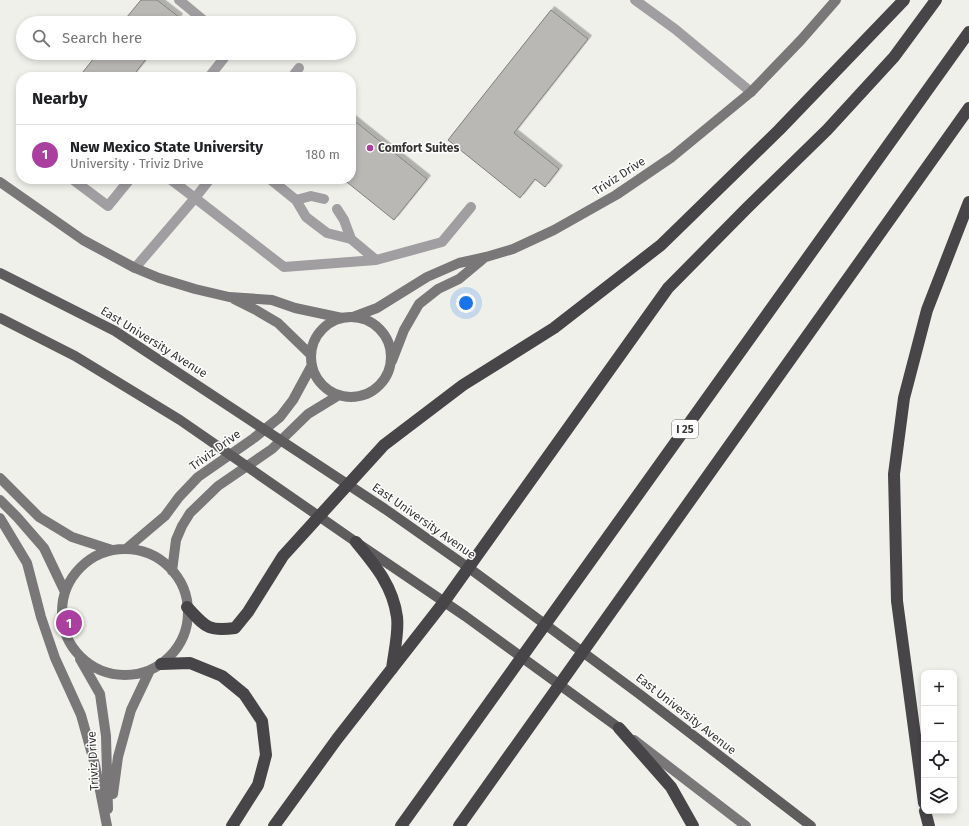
<!DOCTYPE html>
<meta charset="utf-8">
<style>
:root{--surface:#fff;--page:#f6f6f6;--text:#202124;--muted:#757577;--line:#e0e0e0;--accent:#aa3fa0}
body{margin:0;font-family:"Fira Sans",sans-serif;background:var(--page);color:var(--text)}
.controls{position:absolute;right:12px;bottom:12px;display:grid;overflow:hidden;border-radius:8px;box-shadow:0 2px 6px #0003}
.controls button{width:36px;height:36px;display:grid;place-items:center;padding:0;border:0;border-bottom:1px solid var(--line);background:var(--surface);color:var(--text);font:20px sans-serif}
.you{position:absolute;left:466px;top:303px;width:14px;height:14px;margin:-10px;border:3px solid #fff;border-radius:50%;background:#1a73e8;box-shadow:0 0 0 6px #1a73e833}
.badge{display:grid;place-items:center;width:26px;height:26px;border-radius:50%;background:var(--accent);color:#fff;font-size:13px;font-weight:700}
.pin{position:absolute;translate:-50% -50%;border:2px solid #fff;box-shadow:0 1px 4px #0006}
.list{margin:0;padding:0;list-style:none}
h2{display:flex;justify-content:space-between;align-items:center;height:52px;margin:0;padding:0 16px;font-size:17px}
h2 small{font-size:13px;font-weight:400;color:var(--muted)}
.list li{display:grid;grid-template-columns:26px 1fr auto;gap:12px;align-items:center;box-sizing:border-box;height:60px;padding:0 16px;border-top:1px solid var(--line)}
.list b{display:block;font-size:15px;white-space:nowrap}
.list p{margin:0;font-size:13px;white-space:nowrap;color:var(--muted)}
.list em{font-size:13px;font-style:normal;color:var(--muted)}
.icon{flex:none;width:22px;height:22px;fill:none;stroke:currentColor;stroke-width:2;stroke-linecap:round;stroke-linejoin:round}
.map{position:relative;flex:none;width:969px;height:826px;overflow:hidden}
.search{position:absolute;background:var(--surface);box-shadow:0 2px 6px #0003;left:16px;top:16px;width:340px;height:44px;display:flex;align-items:center;gap:10px;box-sizing:border-box;padding:0 14px;border-radius:22px;color:var(--muted);font-size:15px}
.panel{position:absolute;background:var(--surface);box-shadow:0 2px 6px #0003;left:16px;top:72px;width:340px;height:112px;border-radius:16px}
.map>svg:first-child{display:block}
</style>
<div class="map">
<svg width="969" height="826" viewBox="0 0 969 826">
<defs>
<filter id="shadow"><feDropShadow dx="3.5" dy="-3.5" stdDeviation="0" flood-color="#0004"/></filter>
</defs>
<rect width="100%" height="100%" fill="#f0f0eb"/>
<!-- building -->
<path fill="#b9b8b4" stroke="#81807c" filter="url(#shadow)" d="M141,0H157L179,17L175,23H122Z
M551,10L588,39L514,133L559,169L545,187L535,179L520,198L448,140Z
M98,53H151L132,77H79Z
M351,118L427,179L394,220L343,179H351Z"/>
<g fill="none" stroke-linecap="round" stroke-linejoin="round">
<!-- lane -->
<path stroke="#a09ea0" stroke-width="10" d="M179,0L207,23
M209,77L228,53
M292,77L299,68
M72,179L108,206L130,179
M210,179L195,198L284,267L376,260
M270,179L296,200L306,217L327,233L351,239L376,260L442,242L471,207
M296,200L311,196L324,199
M337,209L344,220L351,239
M135,268L195,198L170,179"/>
<!-- street -->
<path stroke="#a09ea0" stroke-width="10" d="M635,0L675,29L751,92"/>
<!-- secondary -->
<path stroke="#7a7779" stroke-width="10" d="M0,182L83,240L135,268L159,278L195,289L229,297L272,300L295,308L342,318
M234,299L256,310L278,323L311,355
M353,317L377,308L427,277L459,263L486,257L513,249L554,230L616,195L672,157L751,92L801,40L836,0
M311 357a40 40 0 1 1 80 0a40 40 0 1 1-80 0Z
M392,361L404,330L419,304L438,289L459,279L483,259
M0,478L39,517L72,537L112,550
M0,500L17,517L44,548L65,592
M0,518L27,563L41,617L55,658L81,715L95,765L107,826
M126,549L165,516L179,497L198,477L254,438L280,417L293,400L312,365
M62 612a63 63 0 1 1 126 0a63 63 0 1 1-126 0Z
M172,571L176,540L182,526L190,513L218,486L272,449L308,414L339,395
M80,659L100,694L106,736L108,809
M634,740L746,826
M113,794L118,757L131,710L150,670"/>
<!-- primary -->
<path stroke="#5f5c5e" stroke-width="10" d="M0,273L115,331L385,509L469,568L638,693L811,826
M0,318L75,356L180,420L356,542L465,616L619,728"/>
<!-- highway -->
<path stroke="#484548" stroke-width="12" d="M356,542C375,565 393,586 397,617C399,633 394,652 392,669
M187,607C205,626 207,632 235,628L248,612L283,556L384,445L463,385L554,328L661,245L779,130L904,0
M161,664L190,663L222,676L244,694L262,721L266,755L258,785L232,826
M619,728L671,787L693,826
M924,803L897,601L894,474L904,398L927,310L969,202
M925,811L929,826
M274,826L337,739L444,602L668,288L747,208L827,130L894,57L936,0
M401,826L969,32
M459,826L969,108"/>
</g>
<!-- markers -->
<circle fill="#aa3fa0" stroke="#fff" stroke-width="1.5" cx="370" cy="148" r="4"/>
<g text-anchor="middle" stroke-width="3" stroke-linejoin="round" paint-order="stroke">
<!-- shield labels -->
<rect fill="#fff" stroke="#71706f" stroke-width="1" x="672" y="420" width="26" height="18" rx="3"/>
<g font-size="11" font-weight="bold" fill="#343331">
<text x="685" y="433">I 25</text>
</g>
<!-- poi labels -->
<g font-size="12" font-weight="bold" fill="#343331" stroke="#fff" text-anchor="start">
<text x="378" y="152">Comfort Suites</text>
</g>
<!-- street labels -->
<g font-size="12" fill="#343331" stroke="#fff">
<text transform="translate(619 176) rotate(-33)" y="4">Triviz Drive</text>
<text transform="translate(154 342) rotate(32)" y="4">East University Avenue</text>
<text transform="translate(215 450) rotate(-36)" y="4">Triviz Drive</text>
<text transform="translate(424 521) rotate(35)" y="4">East University Avenue</text>
<text transform="translate(686 714) rotate(38)" y="4">East University Avenue</text>
<text transform="translate(93 761) rotate(-93)" y="4">Triviz Drive</text>
</g>
</g>
</svg>
<div class="controls">
<button>+</button>
<button>−</button>
<button><svg class="icon" aria-label="locate" viewBox="0 0 24 24"><circle cx="12" cy="12" r="6"/><path d="M12 2v4M12 18v4M2 12h4M18 12h4"/></svg></button>
<button><svg class="icon" aria-label="layers" viewBox="0 0 24 24"><path d="M12 4l9 5-9 5-9-5zM3 14l9 5 9-5"/></svg></button>
</div>
<div class="you"></div>
<div class="pin badge" style="left:69px;top:623px">1</div>
<div class="search"><svg class="icon" aria-label="search" viewBox="0 0 24 24"><circle cx="10" cy="10" r="6"/><path d="M15 15l6 6"/></svg>Search here</div>
<section class="panel">
<h2>Nearby<small></small></h2>
<ul class="list">
<li><span class="badge">1</span><div><b>New Mexico State University</b><p>University · Triviz Drive</p></div><em>180 m</em></li>
</ul>
</section>
</div>
